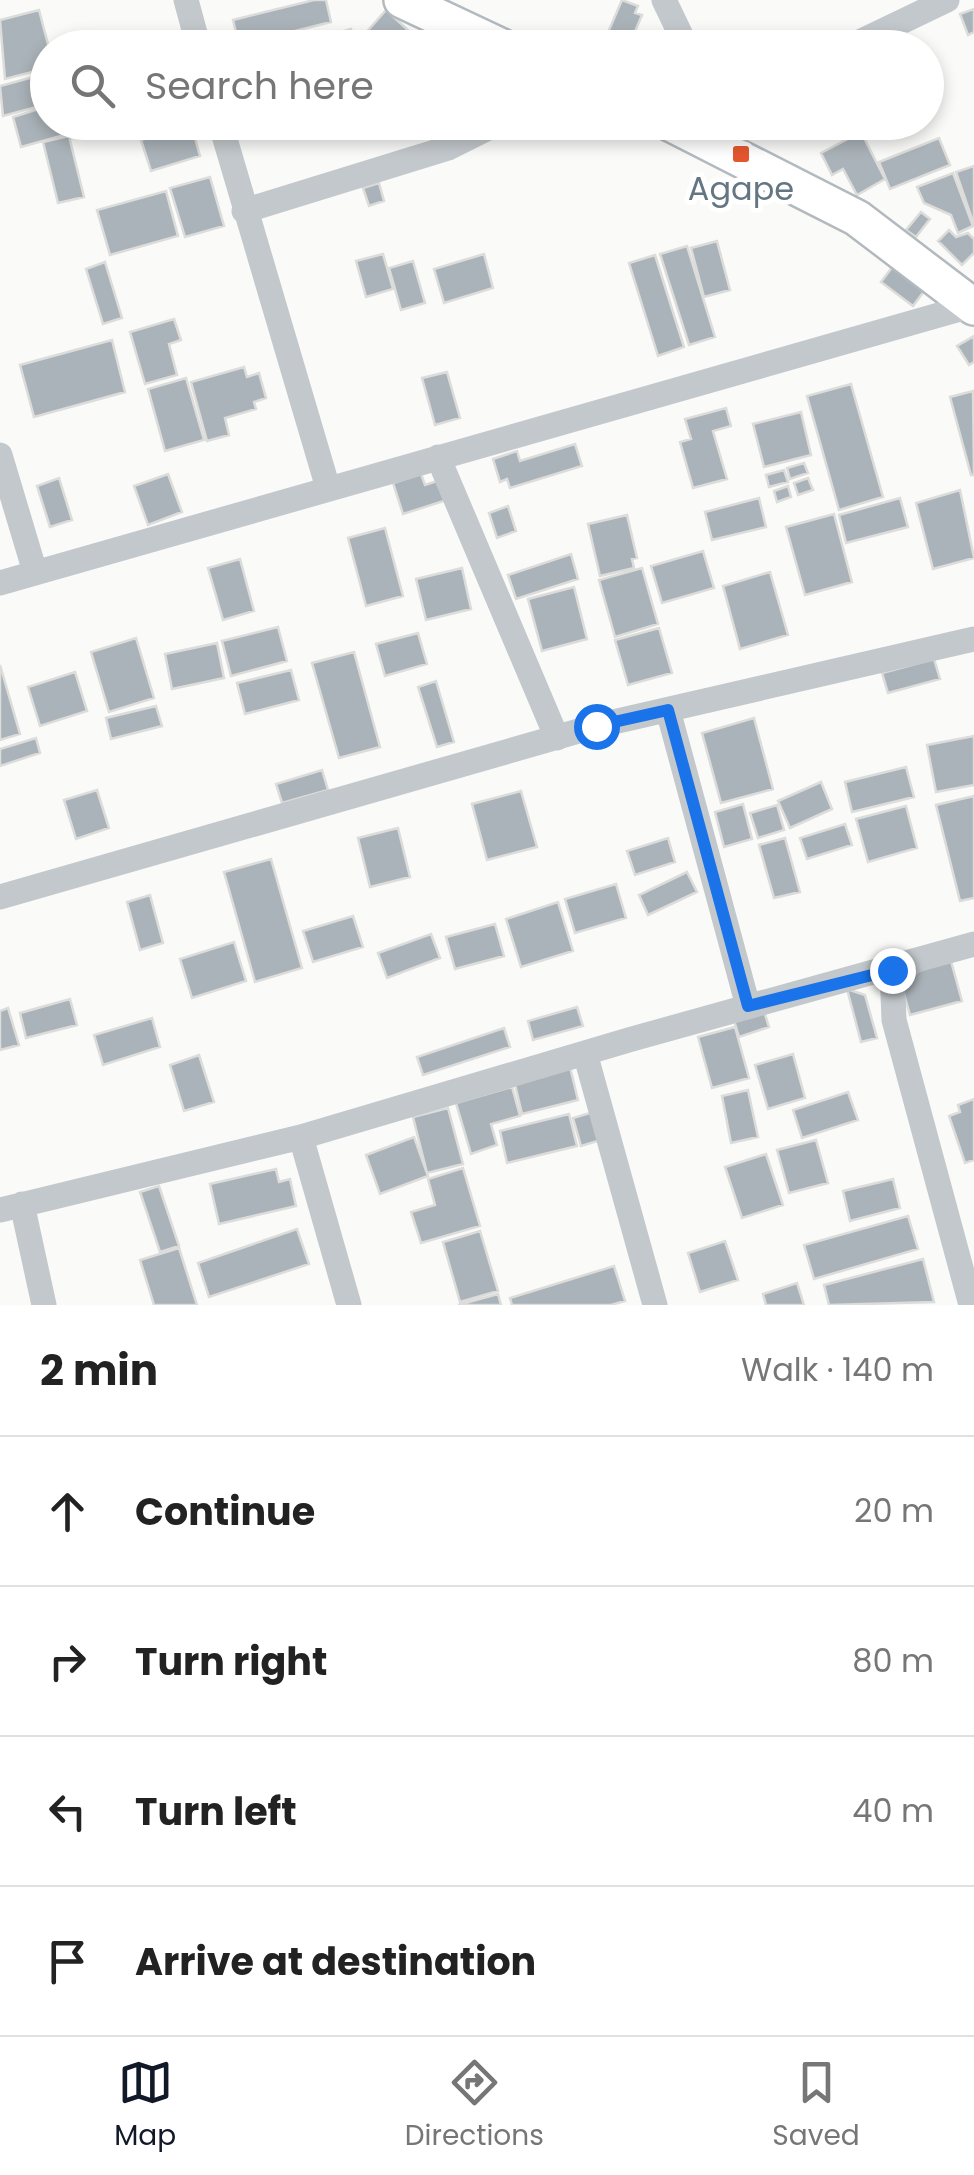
<!DOCTYPE html>
<meta charset="utf-8">
<style>
:root{--surface:#fff;--page:#f6f6f6;--text:#222;--muted:#767676;--line:#e0e0e0;--accent:#111827}
body{margin:0;font-family:Poppins,sans-serif;background:var(--page);color:var(--text)}
.stop{position:absolute;width:30px;height:30px;margin:-22px;border:8px solid #1a73e8;border-radius:50%;background:#fff}
.stop.end{background:#1a73e8;border-color:#fff;box-shadow:0 2px 10px #0008}
.list{margin:0;padding:0;list-style:none}
h2{display:flex;justify-content:space-between;align-items:center;height:130px;margin:0;padding:0 40px;font-size:42px}
h2 small{font-size:32px;font-weight:400;color:var(--muted)}
.list li{display:grid;grid-template-columns:65px 1fr auto;gap:30px;align-items:center;box-sizing:border-box;height:150px;padding:0 40px;border-top:2px solid var(--line)}
.list b{display:block;font-size:38px;white-space:nowrap}
.list em{font-size:32px;font-style:normal;color:var(--muted)}
.icon{flex:none;width:55px;height:55px;fill:none;stroke:currentColor;stroke-width:2;stroke-linecap:round;stroke-linejoin:round}
.map{position:relative;flex:none;width:974px;height:1305px;overflow:hidden}
.search{position:absolute;background:var(--surface);box-shadow:0 5px 15px #0003;left:30px;right:30px;top:30px;height:110px;display:flex;align-items:center;gap:25px;box-sizing:border-box;padding:0 35px;border-radius:55px;color:var(--muted);font-size:38px}
.sheet{height:730px;background:var(--surface)}
nav{display:flex;justify-content:space-around;align-items:center;box-sizing:border-box;height:140px;border-top:2px solid var(--line);background:var(--surface);font-size:28px;color:var(--muted)}
nav a{display:grid;justify-items:center;gap:5px}
nav .on{color:var(--accent)}
.map>svg:first-child{display:block}
</style>
<div class="map">
<svg width="974" height="1305" viewBox="0 0 974 1305">
<rect width="100%" height="100%" fill="#fafaf8"/>
<!-- building -->
<path fill="#aab3b9" stroke="#dcdcda" stroke-width="2.5" d="M314,0H326L331,22L239,45L233,20Z
M622,0L638,6L635,13L642,15L628,48H612L603,44Z
M974,9V32L968,35L960,14Z
M39,10L49,48L48,68L5,79L0,20Z
M386,10L421,42L416,48L356,44Z
M351,29L355,48H282Z
M430,34L453,48H422Z
M48,73V104L3,116L0,86Z
M48,106V122H65L68,134L21,147L13,117Z
M73,122H113L74,131Z
M191,124L200,156L151,171L141,140Z
M861,132L885,179L857,195L843,169L832,175L821,153Z
M69,136L84,197L58,203L43,142Z
M939,138L950,165L890,189L879,162Z
M974,166V225L956,172Z
M953,173L973,226L958,233L951,215L924,203L917,187Z
M210,177L224,226L185,237L170,188Z
M379,183L384,201L369,206L363,188Z
M166,191L178,236L110,255L97,210Z
M921,212L930,219L916,237L906,230Z
M949,230L956,237L968,233L974,239V253L962,265L938,241Z
M717,241L730,290L704,297L691,248Z
M687,246L715,337L689,345L660,254Z
M383,254L393,289L366,297L356,261Z
M484,254L493,288L444,303L434,269Z
M655,255L684,347L658,356L629,263Z
M413,261L425,303L401,310L389,268Z
M105,262L122,318L103,324L86,269Z
M893,266L925,290L913,306L881,282Z
M174,319L181,340L169,344L177,375L145,384L130,332Z
M974,336V362L969,365L957,346Z
M112,340L125,392L34,417L20,365Z
M244,367L247,377L259,373L266,398L254,402L256,409L225,418L229,435L207,441L191,382Z
M447,372L460,418L435,425L422,378Z
M186,378L204,440L165,451L148,389Z
M851,384L883,497L839,510L807,396Z
M973,391L974,475H971L950,397Z
M726,408L731,426L713,431L727,479L693,488L680,442L691,439L685,419Z
M801,412L811,455L764,467L753,424Z
M575,444L582,466L510,488L507,479L500,482L493,459L517,451L520,461Z
M804,463L808,473L790,479L787,468Z
M784,470L788,482L769,487L766,475Z
M168,474L182,512L148,525L134,486Z
M421,474L425,485L443,479L450,499L403,514L393,483Z
M59,478L72,520L50,527L37,486Z
M808,478L813,490L798,495L794,483Z
M788,486L791,497L777,502L774,491Z
M960,490L974,558L933,569L916,503Z
M759,498L766,527L712,540L705,512Z
M900,498L908,527L846,543L839,515Z
M508,506L516,531L497,538L489,513Z
M834,514L852,582L805,595L786,527Z
M627,515L637,558L632,559L634,568L600,576L588,524Z
M385,528L403,596L366,606L348,538Z
M703,551L714,588L662,603L651,566Z
M571,554L578,579L516,599L508,575Z
M240,559L254,611L223,620L208,568Z
M462,568L471,609L426,620L416,579Z
M642,568L658,624L615,637L599,580Z
M770,572L788,635L740,649L723,586Z
M574,587L587,639L542,651L528,599Z
M278,627L287,661L231,676L222,641Z
M659,628L672,673L628,685L615,640Z
M418,633L427,664L385,676L376,644Z
M136,638L154,698L109,712L91,652Z
M217,643L224,678L172,689L165,654Z
M354,652L380,747L339,758L312,663Z
M934,659L940,679L888,693L882,673Z
M0,665L20,734L0,740Z
M291,670L299,700L245,714L237,683Z
M75,672L87,711L40,726L28,687Z
M436,681L454,742L437,747L418,687Z
M156,706L162,726L111,739L106,718Z
M754,718L773,789L721,803L702,733Z
M974,736V785L936,792L927,745Z
M36,738L40,753L0,766V749Z
M906,767L914,797L852,812L845,782Z
M322,770L328,790L282,803L276,784Z
M821,782L832,809L790,828L778,801Z
M97,790L109,828L76,839L64,800Z
M521,791L537,847L487,860L472,804Z
M974,796V898L960,901L936,805Z
M743,804L752,839L724,847L715,812Z
M777,805L784,830L758,838L750,813Z
M906,806L917,848L868,862L856,819Z
M845,824L852,845L807,859L800,838Z
M398,828L410,877L370,887L358,838Z
M668,838L675,862L635,875L627,851Z
M785,838L800,892L774,898L759,845Z
M271,859L302,968L255,982L224,872Z
M687,872L697,892L648,915L639,895Z
M616,884L626,918L575,933L565,899Z
M150,895L163,943L140,950L127,902Z
M558,902L573,951L521,967L506,919Z
M353,916L363,947L313,962L303,931Z
M495,924L504,956L455,969L446,937Z
M431,934L440,958L387,978L378,953Z
M234,942L246,981L192,998L180,959Z
M951,961L962,1001L910,1015L902,987L919,970Z
M847,989L865,995L877,1038L861,1042Z
M70,999L77,1025L26,1038L20,1013Z
M577,1007L583,1026L533,1040L528,1021Z
M8,1008L19,1045L0,1050V1011Z
M763,1008L769,1027L739,1037L733,1017Z
M152,1018L160,1047L103,1065L94,1035Z
M735,1027L749,1078L712,1088L698,1037Z
M504,1028L510,1047L423,1075L417,1057Z
M793,1054L805,1098L768,1109L755,1065Z
M199,1055L214,1102L184,1111L170,1065Z
M570,1067L578,1100L522,1114L514,1080Z
M512,1087L520,1116L491,1124L497,1145L471,1154L456,1103Z
M748,1090L758,1137L731,1143L722,1096Z
M848,1092L858,1120L802,1138L793,1110Z
M974,1099V1160L965,1163L949,1116L960,1112L958,1105Z
M448,1108L463,1164L427,1173L413,1117Z
M593,1112L601,1140L581,1146L573,1118Z
M569,1114L577,1146L507,1163L500,1131Z
M414,1137L428,1176L380,1194L366,1155Z
M816,1140L828,1183L789,1193L777,1150Z
M766,1154L783,1205L742,1218L725,1167Z
M463,1168L480,1226L421,1243L411,1212L435,1205L428,1179Z
M276,1169L279,1182L290,1179L296,1206L219,1224L210,1184Z
M893,1179L900,1208L850,1221L843,1191Z
M159,1186L179,1246L160,1252L140,1192Z
M908,1216L918,1249L814,1279L804,1245Z
M297,1229L309,1264L209,1297L198,1263Z
M480,1231L498,1291L460,1302L443,1242Z
M725,1241L738,1280L700,1292L688,1253Z
M179,1248L197,1305H154L140,1260Z
M923,1259L934,1302L829,1305L824,1285Z
M614,1266L625,1301L611,1305H512L510,1298Z
M797,1283L804,1305H766L763,1294Z
M498,1294L501,1305H458Z"/>
<g fill="none" stroke-linecap="round" stroke-linejoin="round">
<defs>
<path id="secondary" d="M402,0L504,48
M668,122L857,218L974,307"/>
</defs>
<!-- secondary casing -->
<use href="#secondary" stroke="#b3babf" stroke-width="40"/>
<!-- street -->
<path stroke="#c3c8cc" stroke-width="25" d="M186,0L199,48
M664,0L687,48
M847,48L947,0
M220,122L328,488
M723,122L740,155
M244,211L448,148L500,122
M0,455L35,572
M438,457L557,738
M0,583L974,305
M668,710L748,1006
M0,897L596,726L974,639
M892,970L894,1020L971,1305
M585,1053L655,1305
M301,1137L349,1305
M22,1204L44,1305
M0,1210L301,1137L632,1039L974,944"/>
<!-- secondary -->
<use href="#secondary" stroke="#fff" stroke-width="35"/>
</g>
<g fill="none" stroke-linecap="round" stroke-linejoin="round">
<!-- route -->
<path stroke="#1a73e8" stroke-width="12" d="M596,726L668,710L748,1006L892,970"/>
</g>
<!-- markers -->
<rect fill="#e4572e" stroke="#fff" stroke-width="4" x="731" y="144" width="20" height="20" rx="5"/>
<g text-anchor="middle" stroke-width="10" stroke-linejoin="round" paint-order="stroke">
<!-- poi labels -->
<g font-size="32" fill="#657683" stroke="#fff">
<text x="741" y="200">Agape</text>
</g>
</g>
</svg>
<div class="stop" style="left:596px;top:726px"></div>
<div class="stop end" style="left:892px;top:970px"></div>
<div class="search"><svg class="icon" aria-label="search" viewBox="0 0 24 24"><circle cx="10" cy="10" r="6"/><path d="M15 15l6 6"/></svg>Search here</div>
</div>
<section class="sheet">
<h2>2 min<small>Walk · 140 m</small></h2>
<ul class="list">
<li><svg class="icon" aria-label="ahead" viewBox="0 0 24 24"><path d="M12 20V5M6 11l6-6 6 6"/></svg><div><b>Continue</b></div><em>20 m</em></li>
<li><svg class="icon" aria-label="right" viewBox="0 0 24 24"><path d="M7 20v-9h11M14 6l5 5-5 5"/></svg><div><b>Turn right</b></div><em>80 m</em></li>
<li><svg class="icon" aria-label="left" viewBox="0 0 24 24"><path d="M17 20v-9H6M10 6l-5 5 5 5"/></svg><div><b>Turn left</b></div><em>40 m</em></li>
<li><svg class="icon" aria-label="arrive" viewBox="0 0 24 24"><path d="M6 21V4h12l-3 4 3 4H6"/></svg><div><b>Arrive at destination</b></div></li>
</ul>
</section>
<nav>
<a class="on"><svg class="icon" aria-label="map" viewBox="0 0 24 24"><path d="M3 6l6-2 6 2 6-2v14l-6 2-6-2-6 2zM9 4v14M15 6v14"/></svg>Map</a>
<a><svg class="icon" aria-label="directions" viewBox="0 0 24 24"><path d="M12 3l9 9-9 9-9-9zM9 14v-3h6M13 9l2 2-2 2"/></svg>Directions</a>
<a><svg class="icon" aria-label="saved" viewBox="0 0 24 24"><path d="M7 4h10v16l-5-4-5 4z"/></svg>Saved</a>
</nav>
